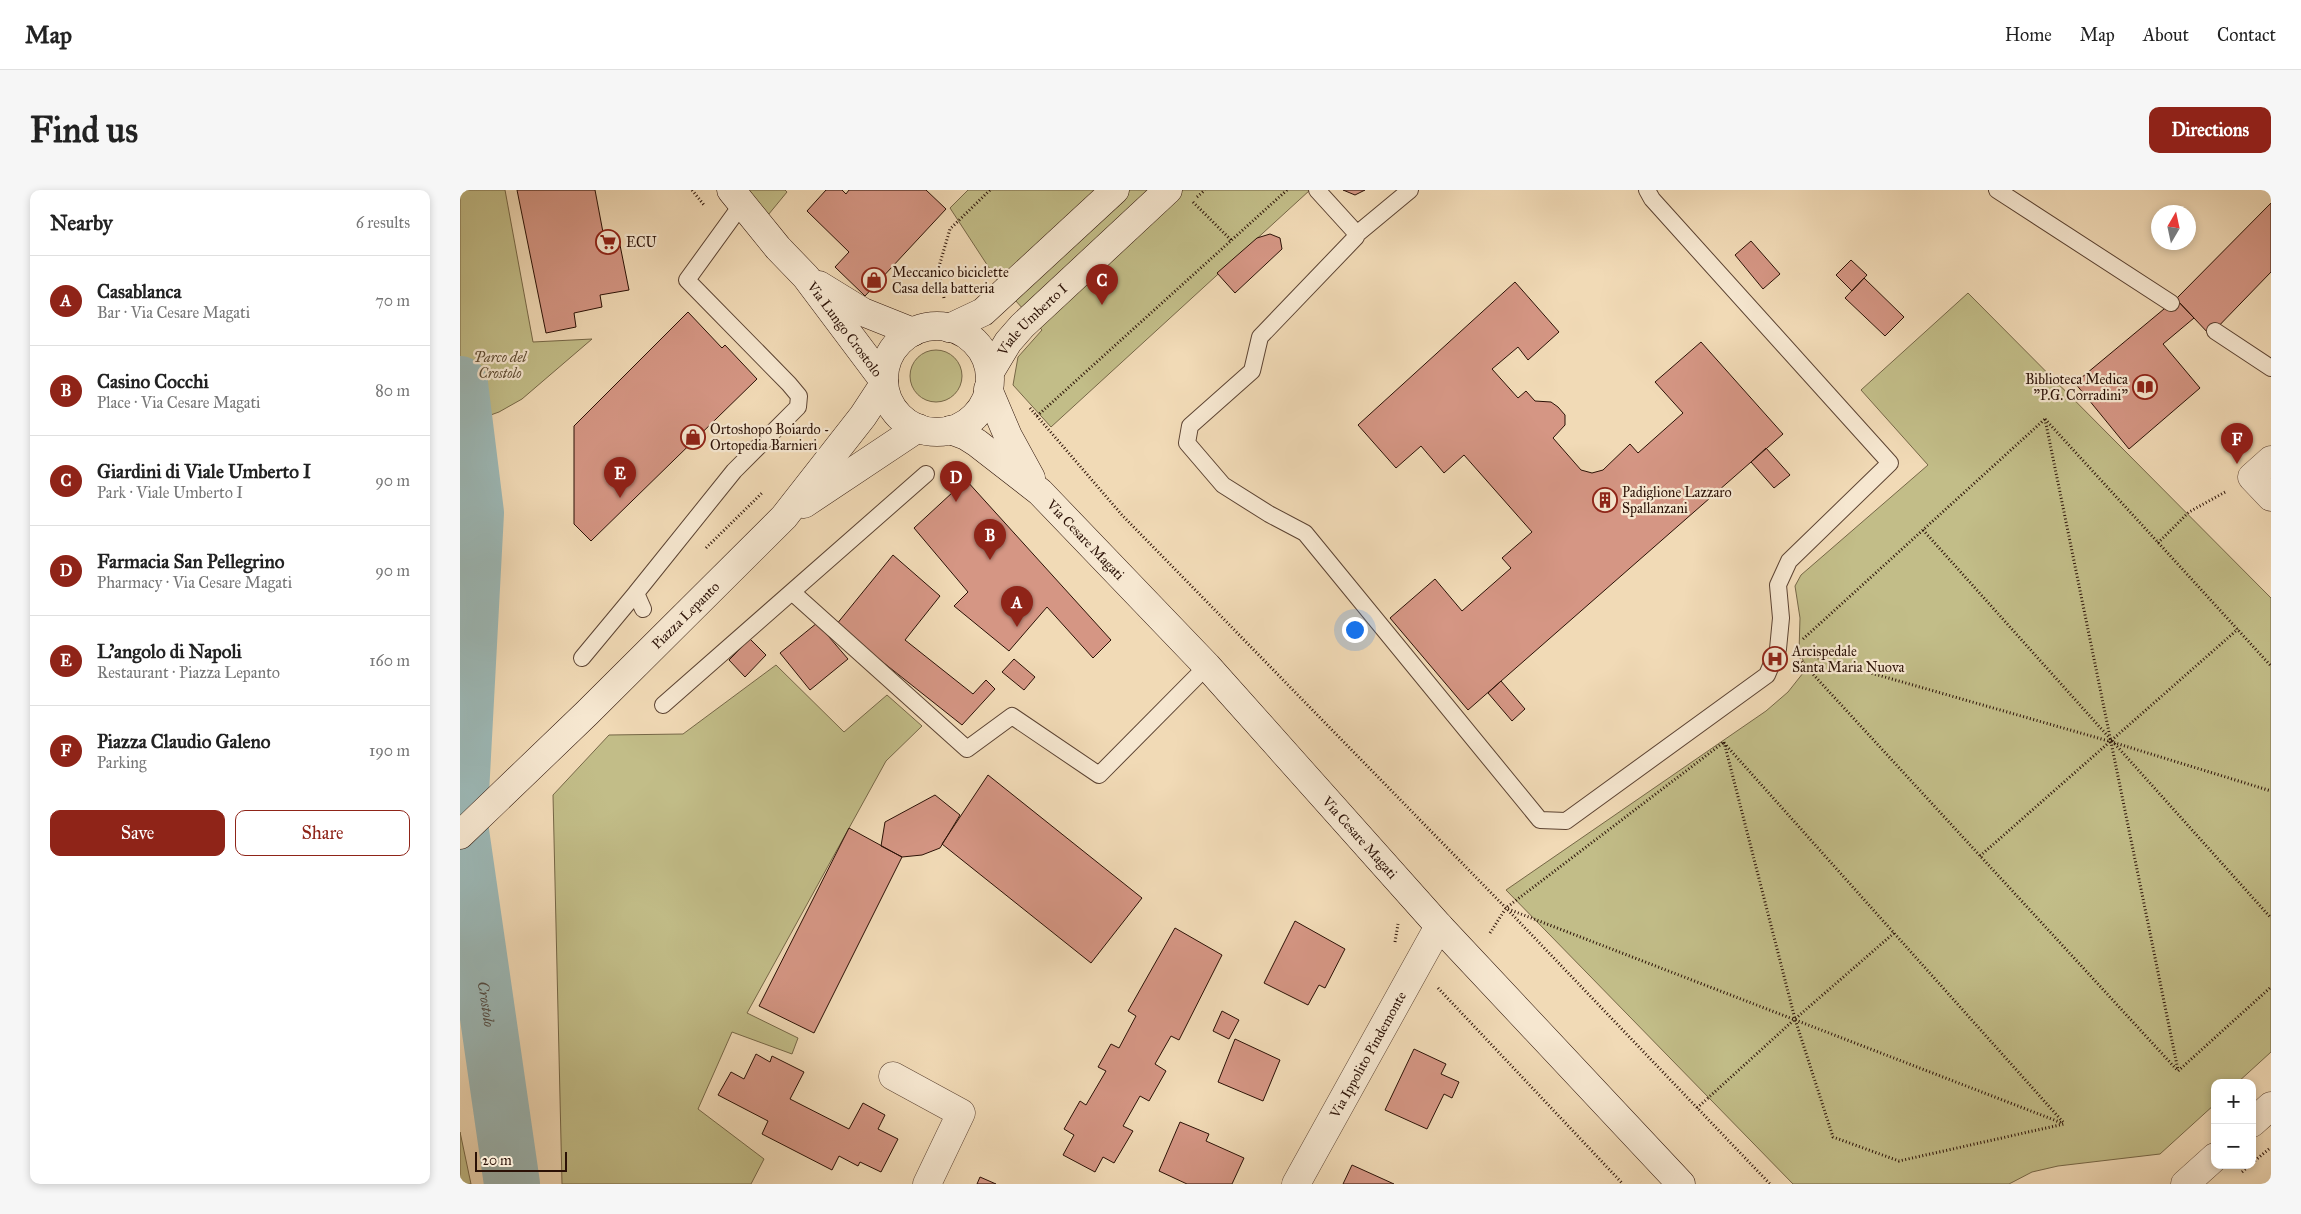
<!DOCTYPE html>
<meta charset="utf-8">
<style>
body{margin:0;font-family:"IM FELL Great Primer",serif;background:#f6f6f6;color:#222}
.controls{position:absolute;right:15px;bottom:15px;display:grid;overflow:hidden;border-radius:10px;box-shadow:0 2px 8px #0003}
.controls button{width:45px;height:45px;display:grid;place-items:center;padding:0;border:0;border-bottom:1px solid #e0e0e0;background:#fff;color:#222;font:25px sans-serif}
.compass{position:absolute;left:1691px;top:15px;width:45px;height:45px;border-radius:50%;background:#fff;box-shadow:0 2px 8px #0003;rotate:9deg}
.scale{position:absolute;left:15px;bottom:12px;width:92px;box-sizing:border-box;padding-left:5px;border:2px solid #2b1106;border-top:0;font-size:14px;line-height:18px;white-space:nowrap;color:#2b1106;-webkit-text-stroke:4px #f6e7d0;paint-order:stroke}
.you{position:absolute;left:894px;top:439px;width:18px;height:18px;margin:-12px;border:4px solid #fff;border-radius:50%;background:#1a73e8;box-shadow:0 0 0 8px #1a73e833}
.badge{display:grid;place-items:center;width:32px;height:32px;border-radius:50%;background:#8f2418;color:#fff;font-size:16px;font-weight:700}
.pin{position:absolute;translate:-50% -41px;filter:drop-shadow(0 1px 2px #0008)}
.pin::after{content:'';position:absolute;top:26px;width:18px;height:15px;background:inherit;clip-path:polygon(0 0,100% 0,50% 100%)}
.list{margin:0;padding:0;list-style:none}
h2{display:flex;justify-content:space-between;align-items:center;height:65px;margin:0;padding:0 20px;font-size:21px}
h2 small{font-size:16px;font-weight:400;color:#767676}
.list li{display:grid;grid-template-columns:32px 1fr auto;gap:15px;align-items:center;box-sizing:border-box;height:90px;padding:0 20px;border-top:1px solid #e0e0e0}
.list b{display:block;font-size:19px;white-space:nowrap}
.list p{margin:0;font-size:16px;white-space:nowrap;color:#767676}
.list em{font-size:16px;font-style:normal;color:#767676}
.actions{display:flex;gap:10px;padding:15px 20px}
.actions a{flex:1;padding:11px 0;border:1px solid #8f2418;border-radius:10px;text-align:center;font-size:18px;color:#8f2418}
.actions .main{background:#8f2418;color:#fff}
.map{position:relative;flex:none;width:1811px;height:994px;overflow:hidden;border-radius:10px}
header{display:flex;align-items:center;gap:30px;box-sizing:border-box;height:70px;padding:0 25px;background:#fff;border-bottom:1px solid #e0e0e0}
header strong{font-size:24px}
nav{display:flex;gap:28px;margin-inline-start:auto;font-size:18px}
.intro{display:flex;align-items:center;justify-content:space-between;box-sizing:border-box;height:120px;padding:0 30px}
h1{margin:0;font-size:35px}
.button{padding:12px 22px;border-radius:10px;background:#8f2418;color:#fff;font-size:18px;font-weight:700}
main{display:flex;gap:30px;padding:0 30px}
aside{flex:1;background:#fff;border-radius:10px;box-shadow:0 2px 8px #0003}
.map>svg:first-child{display:block}
</style>
<header>
<strong>Map</strong>
<nav><a>Home</a><a>Map</a><a>About</a><a>Contact</a></nav>
</header>
<div class="intro"><h1>Find us</h1><a class="button">Directions</a></div>
<main>
<aside>
<h2>Nearby<small>6 results</small></h2>
<ul class="list">
<li><span class="badge">A</span><div><b>Casablanca</b><p>Bar · Via Cesare Magati</p></div><em>70 m</em></li>
<li><span class="badge">B</span><div><b>Casino Cocchi</b><p>Place · Via Cesare Magati</p></div><em>80 m</em></li>
<li><span class="badge">C</span><div><b>Giardini di Viale Umberto I</b><p>Park · Viale Umberto I</p></div><em>90 m</em></li>
<li><span class="badge">D</span><div><b>Farmacia San Pellegrino</b><p>Pharmacy · Via Cesare Magati</p></div><em>90 m</em></li>
<li><span class="badge">E</span><div><b>L'angolo di Napoli</b><p>Restaurant · Piazza Lepanto</p></div><em>160 m</em></li>
<li><span class="badge">F</span><div><b>Piazza Claudio Galeno</b><p>Parking</p></div><em>190 m</em></li>
</ul>
<div class="actions"><a class="main">Save</a><a>Share</a></div>
</aside>
<div class="map">
<svg width="1811" height="994" viewBox="0 0 1811 994">
<rect width="100%" height="100%" fill="#f1dab6"/>
<filter id="stains"><feTurbulence type="fractalNoise" baseFrequency=".004" numOctaves="4"/><feColorMatrix values="0 0 0 0 .2 0 0 0 0 .09 0 0 0 0 .02 0 0 0 .5 -.17"/></filter>
<radialGradient id="worn" r=".72"><stop offset=".6" stop-color="#630" stop-opacity="0"/><stop offset="1" stop-color="#630" stop-opacity=".3"/></radialGradient>
<path fill="#c2bd88" stroke="#766747" d="M0,0h45l28,152 59,-3 -70,60 -23,13 -39,14z
M271,0h54l2,2 -28,34z
M508,0h342l-259,237 -38,-42 5,-28 24,-27 -45,-50 -47,-72z
M1508,103l303,305v454l-34,31h-22v21l-55,50 -102,12 -26,6 -23,12h-216l-287,-294 260,-179 22,-19 19,-24 -8,-16 1,-34 -5,-32 6,-11 127,-110 -67,-75z
M450 186a26 26 0 1 1 52 0a26 26 0 1 1-52 0Z
M316,475l68,67 43,-37 35,31 -36,35 -139,252 51,25 -6,16 -60,-22 -34,77 66,50 -13,25h-189l-9,-389 56,-60 74,-1z
M0,942l11,52h-11z"/>
<g fill="none" stroke-linecap="round" stroke-linejoin="round">
<g stroke="#9db9b7" stroke-width="56">
<path d="M0,194l16,129 -16,299"/>
<path id="s1" d="M0,634l52,360"/>
</g>
</g>
<path fill="#d59684" stroke="#2b1106" d="M57,0h78l10,53 14,-3 10,50 -29,5 2,12 -28,6 2,14 -30,6z
M366,0h16l4,4 3,-4h77l20,19 -81,87 -30,-29 14,-15 -42,-41z
M883,0h22l-10,5z
M1811,13v69l-61,63 -34,-36z
M810,44l10,4 2,11 -47,44 -18,-20 40,-35z
M1291,51l29,33 -17,15 -28,-34z
M1391,70l16,15 -15,16 -16,-16z
M1404,88l40,39 -19,19 -40,-38z
M1055,92l44,50 -31,28 -10,-13 -26,22 26,29 8,-7 9,10 16,1 7,5 7,8v10l-12,13 28,32 11,3 11,-3 27,-26 8,9 45,-40 -28,-31 46,-40 82,92 -315,276 -78,-92 45,-39 27,32 49,-43 -9,-10 30,-26 -68,-77 -20,18 -23,-27 -25,22 -38,-43z
M1716,109l18,19 -31,26 37,44 -71,61 -54,-66z
M228,122l34,36 3,-3 32,34 -166,162 -17,-17v-98z
M1306,258l24,27 -16,13 -23,-26z
M506,290l145,160 -18,18 -46,-51 -38,44 -55,-45 14,-14 -54,-64z
M433,365l47,41 -35,44 68,54 13,-14 9,9 -33,36 -126,-100z
M357,433l31,36 -38,31 -30,-37z
M290,449l16,16 -21,22 -16,-17z
M554,469l21,18 -11,13 -22,-18z
M1041,491l24,28 -13,12 -24,-28z
M528,585l154,123 -51,65 -149,-119z
M475,605l25,20 -20,33 -18,7 -20,2 -21,-11 4,-24z
M389,638l53,29 -88,176 -55,-27z
M835,731l50,28 -20,39 -6,-3 -11,20 -44,-22z
M715,738l47,27 -43,85 -8,-4 -16,28 11,7 -17,30 -9,-5 -17,30 10,5 -19,32 -11,-6 -8,15 -32,-17 11,-20 -10,-6 16,-28 6,4 20,-34 -8,-4 13,-23 8,4 17,-32 -8,-5z
M762,821l17,9 -10,19 -16,-8z
M775,849l45,21 -17,41 -45,-19z
M954,859l32,15 -5,10 18,8 -7,16 -8,-4 -17,35 -42,-19z
M296,864l14,8 2,-6 32,16 -14,27 59,30 14,-26 22,12 -7,14 20,10 -17,33 -21,-10 -2,4 -19,-10 -7,14 -70,-36 6,-13 -50,-26 13,-23 13,7z
M720,932l29,12 -3,7 38,17 -12,26h-45l-28,-13z
M892,975l42,19h-51z
M520,987l16,7h-19z"/>
<g fill="none" stroke-linecap="round" stroke-linejoin="round">
<defs>
<path id="lane" d="M857,0l40,44 -1,3 -96,100 -8,34 -62,55 -3,17 36,42 46,29 36,19 235,287 26,1 201,-146 11,-26 3,-31 -3,-33 11,-24 101,-98 -238,-264 -5,-9
M1537,0l174,113
M897,44l53,-44
M1755,141l56,37
M332,402l175,157 45,-33 87,59 108,-109
M183,419l-7,-16 98,-122 64,-64 1,-11 -10,-12 -102,-104 55,-76
M122,468l54,-65
M203,515l263,-231"/>
<g id="street">
<path d="M1811,270l-19,17 19,20"/>
<path d="M433,886l68,37 -34,71"/>
<path d="M1792,933l19,-17"/>
<path id="s2" d="M836,994l143,-258"/>
<path d="M1725,994l30,-27"/>
</g>
<g id="secondary">
<path id="s3" d="M271,0l47,58 28,29 78,104"/>
<path d="M359,95l44,27 50,20"/>
<circle cx="477" cy="189" r="53"/>
<path d="M489,138l34,-16 132,-122"/>
<path id="s4" d="M530,182l18,-30 14,-16 146,-136"/>
<path d="M528,199l20,47 23,42"/>
<path id="s5" d="M490,240l16,6 11,7 63,49 167,174 232,260 242,258"/>
<path d="M344,314l114,-76"/>
<path id="s6" d="M0,645l127,-122 197,-196 79,-101 21,-32"/>
</g>
</defs>
<use href="#lane" stroke="#5c4332" stroke-width="18"/>
<use href="#street" stroke="#5c4332" stroke-width="29"/>
<use href="#secondary" stroke="#2b1106" stroke-width="29"/>
<path stroke="#2b1106" stroke-width="3" stroke-dasharray="1 2.5" stroke-linecap="butt" d="M232,0l12,15
M737,7l8,-7
M733,12l38,38
M484,108l-6,-28 12,-41 40,-39
M570,218l92,107 384,393 264,276
M577,226l250,-226
M1585,229l133,651
M1585,229l226,247
M1463,340l348,388
M1698,353l31,-31 38,-21
M246,358l56,-55
M1343,449l242,-220
M1341,463l311,89 159,49
M1339,469l379,412 93,-84
M1264,552l71,277 38,118 66,24 165,-37
M1264,553l339,379
M1520,666l258,-227
M1048,719l554,214
M1030,743l16,-25 218,-166
M935,752l3,-18
M978,798l185,196
M1237,918l98,-89 99,-86
M1792,973l17,-14
M1782,982l8,-7"/>
<use href="#lane" stroke="#f6e7d0" stroke-width="16"/>
<use href="#street" stroke="#f6e7d0" stroke-width="28"/>
<use href="#secondary" stroke="#f6e7d0" stroke-width="28"/>
</g>
<defs>
<symbol id="supermarket-ring" viewBox="-11 -11 22 22"><circle r="9.5" fill="#f6e7d0" stroke="#8f2418" stroke-width="1.5"/><path d="M-6-5.5h2.5l.6 2H6L4.5 2H-2.5L-4.4-4H-6ZM-1.5 3.2a1.3 1.3 0 1 0 .1 0ZM3 3.2a1.3 1.3 0 1 0 .1 0Z" fill="#8f2418"/></symbol>
<symbol id="shop-ring" viewBox="-11 -11 22 22"><circle r="9.5" fill="#f6e7d0" stroke="#8f2418" stroke-width="1.5"/><path d="M-5-2.5h2.3a2.7 3.5 0 0 1 5.4 0H5L5.5 6h-11ZM-1.5-2.5h3a1.5 2.3 0 0 0-3 0Z" fill="#8f2418"/></symbol>
<symbol id="library-ring" viewBox="-11 -11 22 22"><circle r="9.5" fill="#f6e7d0" stroke="#8f2418" stroke-width="1.5"/><path d="M-6-4Q-3-5.5-.7-3.5V5Q-3 3-6 4ZM6-4Q3-5.5 .7-3.5V5Q3 3 6 4Z" fill="#8f2418"/></symbol>
<symbol id="building-ring" viewBox="-11 -11 22 22"><circle r="9.5" fill="#f6e7d0" stroke="#8f2418" stroke-width="1.5"/><path d="M-4-6H4V6H1V3H-1V6H-4ZM-2.5-4.3h1.7v1.8h-1.7ZM.8-4.3h1.7v1.8H.8ZM-2.5-1h1.7V.8h-1.7ZM.8-1h1.7V.8H.8Z" fill="#8f2418"/></symbol>
<symbol id="hospital-ring" viewBox="-11 -11 22 22"><circle r="9.5" fill="#f6e7d0" stroke="#8f2418" stroke-width="1.5"/><path d="M-5-5h3v3.5h4V-5h3V5h-3V1.5h-4V5h-3Z" fill="#8f2418"/></symbol>
</defs>
<g fill-rule="evenodd">
<use href="#supermarket-ring" x="134" y="38" width="28" height="28"/>
<use href="#shop-ring" x="400" y="76" width="28" height="28"/>
<use href="#library-ring" x="1671" y="183" width="28" height="28"/>
<use href="#shop-ring" x="219" y="233" width="28" height="28"/>
<use href="#building-ring" x="1131" y="296" width="28" height="28"/>
<use href="#hospital-ring" x="1301" y="455" width="28" height="28"/>
</g>
<g text-anchor="middle" dominant-baseline="central" stroke-width="4.5" stroke-linejoin="round" paint-order="stroke">
<g font-size="14" fill="#2b1106" stroke="#f6e7d0" text-anchor="start">
<text x="166" y="52">ECU</text>
<text x="432" y="82">Meccanico biciclette<tspan x="432" dy="16">Casa della batteria</tspan></text>
<text x="1668" y="189" text-anchor="end">Biblioteca Medica<tspan x="1668" dy="16">"P.G. Corradini"</tspan></text>
<text x="250" y="239">Ortoshopo Boiardo -<tspan x="250" dy="16">Ortopedia Barnieri</tspan></text>
<text x="1162" y="302">Padiglione Lazzaro<tspan x="1162" dy="16">Spallanzani</tspan></text>
<text x="1332" y="461">Arcispedale<tspan x="1332" dy="16">Santa Maria Nuova</tspan></text>
</g>
<g font-size="14" fill="#2b1106" stroke="#f6e7d0">
<text stroke="none"><textPath href="#s4" startOffset="68">Viale Umberto I</textPath></text>
<text stroke="none"><textPath href="#s3" startOffset="180">Via Lungo Crostolo</textPath></text>
<text stroke="none"><textPath href="#s5" startOffset="176">Via Cesare Magati</textPath></text>
<text stroke="none"><textPath href="#s6" startOffset="315">Piazza Lepanto</textPath></text>
<text stroke="none"><textPath href="#s5" startOffset="581">Via Cesare Magati</textPath></text>
<text stroke="none"><textPath href="#s2" startOffset="148">Via Ippolito Pindemonte</textPath></text>
</g>
<g font-size="14" font-style="italic" fill="#604d34" stroke="#f6e7d0">
<text x="40" y="167">Parco del<tspan x="40" dy="16">Crostolo</tspan></text>
</g>
<g font-size="15" font-style="italic" fill="#534c44" stroke="#f6e7d0">
<text stroke="none"><textPath href="#s1" startOffset="182">Crostolo</textPath></text>
</g>
</g>
<rect width="100%" height="100%" filter="url(#stains)"/>
<rect width="100%" height="100%" fill="url(#worn)"/>
</svg>
<div class="controls">
<button>+</button>
<button>−</button>
</div>
<svg class="compass" viewBox="-18 -18 36 36"><path d="M0-13l5 13h-10z" fill="#e53935"/><path d="M0 13l5-13h-10z" fill="#767676"/></svg>
<div class="scale">20 m</div>
<div class="you"></div>
<div class="pin badge" style="left:557px;top:437px">A</div>
<div class="pin badge" style="left:530px;top:370px">B</div>
<div class="pin badge" style="left:642px;top:115px">C</div>
<div class="pin badge" style="left:496px;top:312px">D</div>
<div class="pin badge" style="left:160px;top:308px">E</div>
<div class="pin badge" style="left:1777px;top:274px">F</div>
</div>
</main>
